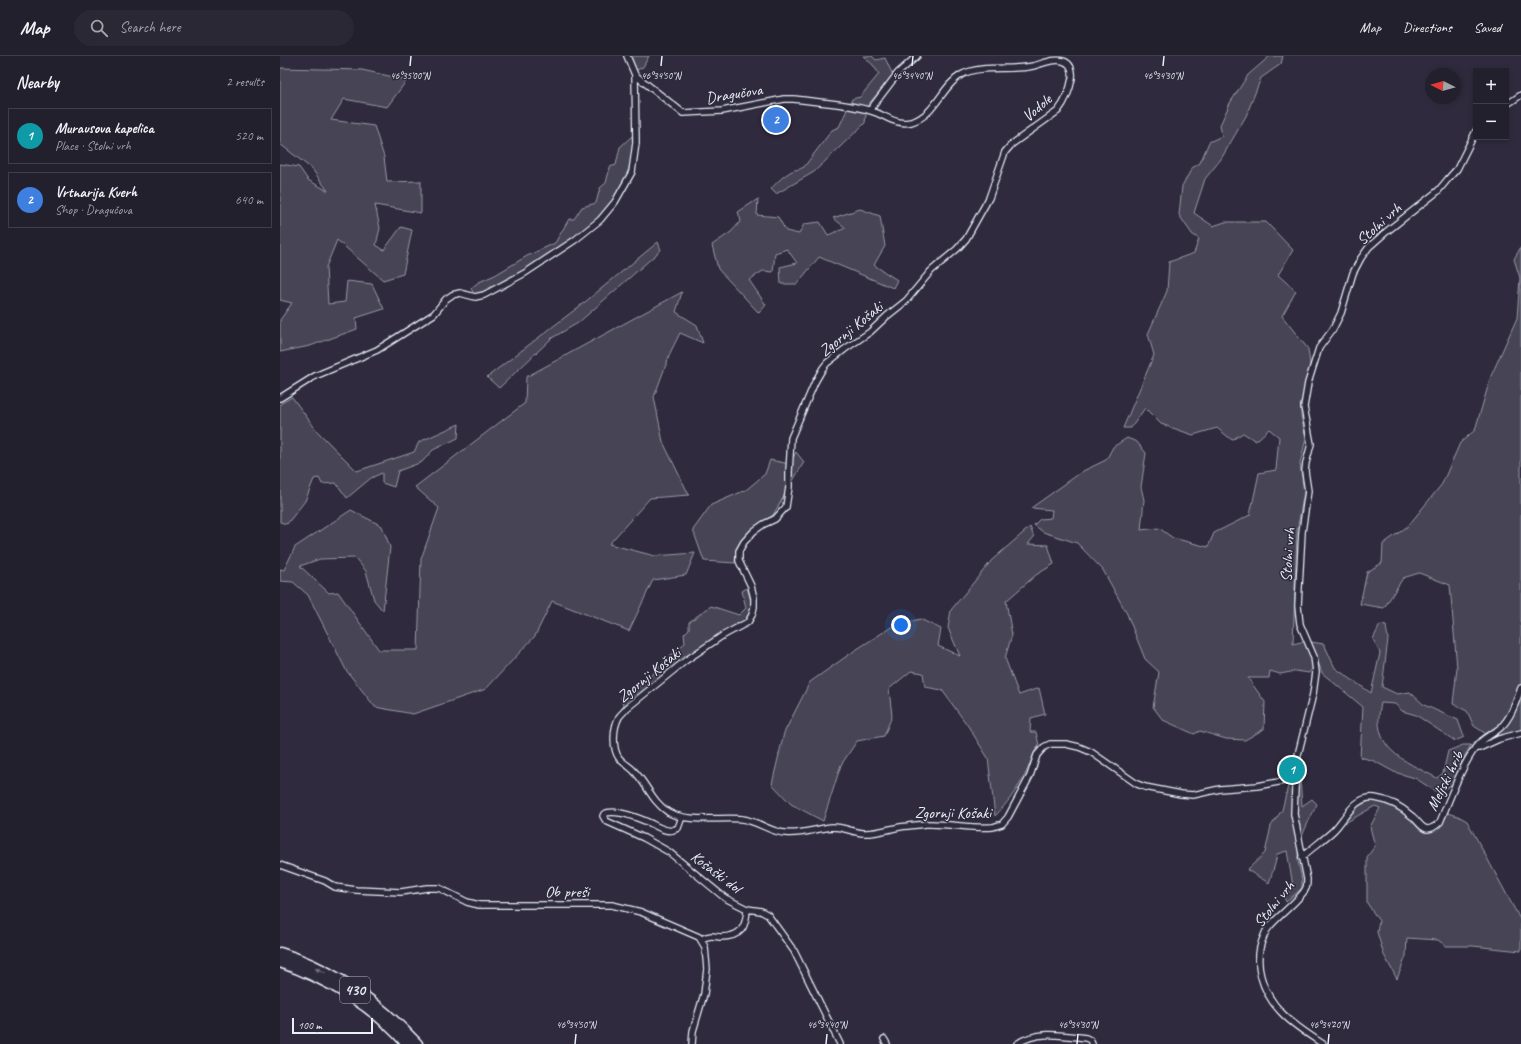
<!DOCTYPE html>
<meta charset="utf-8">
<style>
body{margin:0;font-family:Caveat,sans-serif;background:#2b2836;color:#f1f3f6}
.controls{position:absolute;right:12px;top:12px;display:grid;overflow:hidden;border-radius:0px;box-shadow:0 2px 6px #0003}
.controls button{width:36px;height:36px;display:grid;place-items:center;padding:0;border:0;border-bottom:1px solid #403e4a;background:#23202e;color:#f1f3f6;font:20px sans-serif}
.compass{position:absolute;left:1145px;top:12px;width:36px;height:36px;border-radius:50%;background:#23202e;box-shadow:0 2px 6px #0003;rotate:275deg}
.scale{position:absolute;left:12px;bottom:10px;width:81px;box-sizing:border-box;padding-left:4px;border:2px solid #e8f1f8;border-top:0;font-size:11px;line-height:14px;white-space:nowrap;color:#e8f1f8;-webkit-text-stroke:3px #2f2a3d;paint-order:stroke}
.you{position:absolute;left:621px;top:569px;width:14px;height:14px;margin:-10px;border:3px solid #fff;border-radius:50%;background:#1a73e8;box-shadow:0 0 0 6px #1a73e833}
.badge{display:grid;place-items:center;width:26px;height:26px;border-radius:50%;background:#ff9aa2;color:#fff;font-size:13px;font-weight:700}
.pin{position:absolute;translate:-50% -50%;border:2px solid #fff;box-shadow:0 1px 4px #0006}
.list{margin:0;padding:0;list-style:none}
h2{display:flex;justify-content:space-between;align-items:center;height:52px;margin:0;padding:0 16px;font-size:17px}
h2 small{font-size:13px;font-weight:400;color:#a3a3aa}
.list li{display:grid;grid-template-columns:26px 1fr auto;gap:12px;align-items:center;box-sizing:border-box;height:56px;margin:0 8px 8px;padding:0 8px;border:1px solid #403e4a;border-radius:0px}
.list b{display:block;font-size:15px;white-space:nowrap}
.list p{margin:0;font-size:13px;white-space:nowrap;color:#a3a3aa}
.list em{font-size:13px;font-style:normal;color:#a3a3aa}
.icon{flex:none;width:22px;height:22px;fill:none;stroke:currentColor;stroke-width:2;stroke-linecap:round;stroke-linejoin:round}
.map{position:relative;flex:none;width:1241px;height:988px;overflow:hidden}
header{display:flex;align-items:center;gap:24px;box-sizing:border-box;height:56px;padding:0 20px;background:#23202e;border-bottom:1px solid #403e4a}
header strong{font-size:19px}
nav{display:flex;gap:22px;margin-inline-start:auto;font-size:14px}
.search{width:280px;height:36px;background:#2b2836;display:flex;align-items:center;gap:10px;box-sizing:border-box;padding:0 14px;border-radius:22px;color:#a3a3aa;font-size:15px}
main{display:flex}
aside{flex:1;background:#23202e}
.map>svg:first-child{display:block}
</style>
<header>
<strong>Map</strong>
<div class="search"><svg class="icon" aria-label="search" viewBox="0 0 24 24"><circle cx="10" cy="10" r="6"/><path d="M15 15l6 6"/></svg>Search here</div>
<nav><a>Map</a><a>Directions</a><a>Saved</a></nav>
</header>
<main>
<aside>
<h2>Nearby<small>2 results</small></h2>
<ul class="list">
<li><span class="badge" style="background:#0f9aa8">1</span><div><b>Murausova kapelica</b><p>Place · Stolni vrh</p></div><em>520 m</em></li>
<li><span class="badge" style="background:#3f7fe0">2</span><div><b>Vrtnarija Kverh</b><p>Shop · Dragučova</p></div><em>640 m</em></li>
</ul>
</aside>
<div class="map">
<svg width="1241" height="988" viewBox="0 0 1241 988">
<rect width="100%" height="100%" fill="#2f2a3d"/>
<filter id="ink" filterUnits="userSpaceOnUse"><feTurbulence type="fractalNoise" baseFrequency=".025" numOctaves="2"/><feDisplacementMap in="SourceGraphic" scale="8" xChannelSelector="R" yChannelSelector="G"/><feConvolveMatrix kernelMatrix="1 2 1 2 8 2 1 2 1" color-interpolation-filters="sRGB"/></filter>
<g filter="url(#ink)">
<path fill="#464455" stroke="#979aa6" d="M351,0h18l-6,11 -6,3 -2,-1z
M583,0h9l4,4 9,-2 8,17 -26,31 -2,17 -51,49 -38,22 -5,-5c6,-7 12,-13 21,-18 4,-2 7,-1 12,-4l28,-37 7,-3 13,-28 8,-2 19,-23 -6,-9z
M990,0h13l-2,8 -20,14 -15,38 -25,43 -16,20 -11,34 19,13 12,-4h41l27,28 -15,25 18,16 -14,25 26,33 2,15 -9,41v11l5,22 -6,26 4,28 -7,39 -4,113 12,-3 7,16 1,11 -4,5 -13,-2 -16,3 -10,-3 -1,7h-21l17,24 -1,27 -19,11 -19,-1 -26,-8 -6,3 -31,-14 -10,-13 6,-35 -14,-13 -18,-45 -24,-44 -26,-27 -34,-11 -9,-7 6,-6 11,-1 1,-8 -21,-2 52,-37 23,-11 7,-13 14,-9 10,4 9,11 -5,34 3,13 -3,30 18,-2 14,10 35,9 6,-14 36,-18 9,-42 17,-3 3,-33 -10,-8 -13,12 -13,-8 -11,7 -15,-12 -24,7 -32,-11 -16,-16 -14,20h-8l31,-73 -6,-21 19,-43 2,-29 25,-9 5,-14 -7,-5 -13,-19 3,-29 10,-18 8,-5 9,-21 13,-6 -2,-11 10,-22 18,-28z
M0,12l82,2 45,10 -20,27 -43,-8 -13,21 43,6 10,31 3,25 34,-1v32l-46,-8 5,23 -4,17 8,5 17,-23 11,3 -9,44 -20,6 -46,-40 -11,27 2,37 17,-2 2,-21 25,3 12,25 -28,9 1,11 -47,17 -30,6v-32l12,-17 -12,-3v-136l19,3 9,13 20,11 -16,-22 -32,-25z
M352,80l2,16 -9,28 -13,21 -16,20 -56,40 -48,27 -18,7 -3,-7 8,-6 16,-7 32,-19 28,-13 14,-24h5l8,-12 14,-4 4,-15 6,-5 4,-16 6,-2 4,-18z
M478,143l-1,16 21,2 8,14 13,3 5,-10 16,-2 8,13 18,-7 -13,-10 27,-9 20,7 5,30 -11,19 23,15 -4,8 -74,-31 -22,27h-16l-1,-17 17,-4 -10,-14 -12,4 -2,19 -10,-1 -14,9 17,25 -7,8 -41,-44 -6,-24 19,-13 10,-11 -3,-9z
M378,186l3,8 -83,73 -26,15 -53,50 -12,-11 98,-75z
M1241,191v488l-24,6 -23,-15 -7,-15 -14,-7 4,-36 -7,-83 -31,-12 -16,5 -19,30 -24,-4 7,-32 15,-9 1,-19 25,-18 34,-42 18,-41 15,-13 16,-54 26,-58 3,-40 -6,-19z
M402,236l-6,20 21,13 6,18 -23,-10 -9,18 -17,46 9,45 26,53 -39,3 -41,46 46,12 40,-3 -9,22 -33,5 -24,51 -77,-30 -17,35 -49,53 -73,25 -38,-7 -29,-37 -38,-75 -15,-13 -13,-1v-12l4,1 11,-23 56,-37 31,16 8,21 -7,64 -9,-11 -8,-29 -11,-13 -35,1 -20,7 29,27 9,-1 41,58h39l3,-91 18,-51 -24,-21 110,-84 1,-26z
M12,341l25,34 40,40 57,-19 5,-10 40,-18 -1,14 -25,12 -11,12 -24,9 -4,16 -12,-4v-10l-11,5 -24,20 -11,-15 -14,1 -3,-6 -5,1 -9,22 -18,23 -7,-2v-118z
M516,396l8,10 -31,53 -21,15 -11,10 -5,9 -1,14 -31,-2 -11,-31 18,-25 35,-15 19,-16 5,-14 20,4z
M750,471l4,10 -6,7 20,1 6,19 -18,11 -30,26 6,34 -7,23 14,37 20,-7 6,26 -14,4 -1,14h6l3,13c-7,9 -8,18 -13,28 -8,15 -19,31 -31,43l-7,-58 -20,-32 -26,-36 -17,-3 -2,-14 -12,-2 -22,18 3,27 -8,20 -27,5 -16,24 -18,56 -32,-17 -19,-20 12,-51 26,-51 44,-31 39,-25 27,-7 21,10 -3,17 22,10 -12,-28 3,-18 41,-50z
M467,532c5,14 9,30 -9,36l-46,29 -69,53 -2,-9c26,-12 42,-37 64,-54l-1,-9 5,-5v-7l22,-16 28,9 7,-7 -4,-17z
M1100,569l6,1 2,13 -6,48 15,7 13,-2 14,13 34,15 6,17 -9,4 -39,-26 -14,-4 -7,-7 -14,-1c-11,46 22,57 56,75l6,-5 5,-22 15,-6h8l-9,16 -8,22 -16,10 -23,-15 -21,-6 -20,-11 -14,-4 3,-50 -41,-34 -11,-31 13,2 11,24 36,25 9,-40 -7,-14z
M1020,722l2,28 10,-7 5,5c-6,13 -19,36 -19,50 -1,11 5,21 4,34l-16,14 -2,-5 9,-11 -6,-35 -10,3 -2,10 -6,19 -22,-13 18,-17 6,-27 11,-16 6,-24z
M1092,744c24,5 38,17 57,31 10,-3 14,-9 19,-18l10,3 9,5 54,100v30l-48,-5h-27l-8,-6 -31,-2 -1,18 -9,23 -13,-24 -7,-23 2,-11 -12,-18v-46l8,-11 -5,-19 10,-19 -5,-2 -30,17 -1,-3 8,-11z"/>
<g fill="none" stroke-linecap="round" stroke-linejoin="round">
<defs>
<path id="street" d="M347,0l8,19 48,38 39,-2 62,-12h9c24,3 62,5 84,14 12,5 21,12 34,9 24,-6 30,-35 50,-47 19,-11 51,-4 72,-9 9,-2 21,-8 30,-5 8,2 10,10 9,17 -2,12 -7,24 -14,33l-46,33 -7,8 -16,46 -23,41 -9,10 -26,22 -25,30 -19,15 -17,16 -25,17 -18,14 -4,5 -8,14 -24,56 -2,34v15l-3,20 -11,12 -11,5 -10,7 -10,11 -5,9v10l12,25 3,12v9l-2,8 -4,7 -26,14 -37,25 -58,47c-2,3 -6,6 -8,9 -6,11 -7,31 0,41 4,5 10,8 14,12 13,12 19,32 35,42 19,11 53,5 74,7 16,2 28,13 43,14 17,2 32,-5 48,-6 10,0 20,5 30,6 15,1 30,-6 45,-7 6,-1 12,-1 18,-2 23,-1 45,5 67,3l9,-3 6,-7 22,-41 7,-21 7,-8 6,-3h16l13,3 12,5 46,32 8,3 36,7 12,1 27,-6 37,-3 38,-7
M1226,49l15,-10
M590,54l28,-37 19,-17
M0,342l35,-22 62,-26 57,-36 12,-15 6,-4 8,-2 15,4 9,-2 41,-22 50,-33 25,-20 15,-18 17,-30 4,-29 -1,-68
M1195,692h4l20,-9 22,-6
M402,761l-4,11c0,0 -5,2 -5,2 -7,2 -15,-3 -21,-6 -11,-5 -36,-16 -48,-10l-1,2 3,5 38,17 25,14 56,46 22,11 14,2 7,4 26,36 46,93
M1022,801c10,-9 21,-17 31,-26 12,-11 21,-36 42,-33 14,2 28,10 38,19 5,4 8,11 14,12 6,0 10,-4 13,-7 10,-24 21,-55 36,-75 6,-9 16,-12 24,-19 11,-10 16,-26 21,-40
M0,809l45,16 10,6 21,3 45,2 26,-4h12l28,14 12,3h133l29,7 58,25 6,10 2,22 -3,25 -11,37 -1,13
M422,883c6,-4 11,-3 18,-2 21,0 26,-9 27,-28
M604,983l3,5
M737,988c19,-14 46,-9 69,-6l4,2 2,4
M1043,988c-15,-10 -30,-19 -42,-32 -19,-20 -29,-50 -17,-76 1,-4 3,-7 6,-10 8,-10 32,-28 36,-38 1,-2 1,-6 1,-9l-13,-65 2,-51 17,-69 3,-22 -2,-15 -14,-33 -2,-18 4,-74 6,-41 -3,-20 1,-8 5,-19 -7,-37 4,-24 11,-35 14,-19 8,-16 12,-40 8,-15 8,-11 17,-15 52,-41 10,-12 9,-10 19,-38"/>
<path id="highway" d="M0,897c53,16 100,51 137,91
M0,906c47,16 94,44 127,82"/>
</defs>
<use href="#street" stroke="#e8f1f8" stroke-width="8"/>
<use href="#highway" stroke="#e8f1f8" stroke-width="13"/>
<use href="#street" stroke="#2f2a3d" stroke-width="5.5"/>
<use href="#highway" stroke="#2f2a3d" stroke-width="10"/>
</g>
<defs><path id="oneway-solid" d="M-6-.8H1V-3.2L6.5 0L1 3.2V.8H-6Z"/></defs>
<use fill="#70707e" href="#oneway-solid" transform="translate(40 914) rotate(-154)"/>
</g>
<path fill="none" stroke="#e8f1f8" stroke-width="1.5" d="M130,10l1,-10M381,10l1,-10M632,10l1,-10M883,10l1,-10M295,988l1,-10M546,988l1,-10M797,988l1,-10M1048,988l1,-10"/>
<g text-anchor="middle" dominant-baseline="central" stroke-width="3" stroke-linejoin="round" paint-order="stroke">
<rect fill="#2f2a3d" stroke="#b0b5c0" stroke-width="1" x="60" y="921" width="30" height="26" rx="3"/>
<g font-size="15" font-weight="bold" fill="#e8f1f8">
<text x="75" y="934">430</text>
</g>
<g font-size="16" fill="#e8f1f8" stroke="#2f2a3d">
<text transform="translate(454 38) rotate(-9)">Dragučova</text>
<text transform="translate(757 52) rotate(-41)">Vodole</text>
<text transform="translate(1099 168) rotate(-42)">Stolni vrh</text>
<text transform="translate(571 273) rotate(-39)">Zgornji Košaki</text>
<text transform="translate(1008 499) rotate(-86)">Stolni vrh</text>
<text transform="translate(369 619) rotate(-39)">Zgornji Košaki</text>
<text transform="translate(1165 725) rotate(-64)">Meljski hrib</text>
<text x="673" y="757">Zgornji Košaki</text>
<text transform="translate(436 816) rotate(37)">Košaški dol</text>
<text x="287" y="836">Ob preši</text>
<text transform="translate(994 848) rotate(-51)">Stolni vrh</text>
</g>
</g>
<g font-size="10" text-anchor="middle" fill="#e8f1f8" stroke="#2f2a3d" stroke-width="3" stroke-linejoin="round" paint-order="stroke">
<text x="130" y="23">46°35'00"N</text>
<text x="381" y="23">46°34'50"N</text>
<text x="632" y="23">46°34'40"N</text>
<text x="883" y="23">46°34'30"N</text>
<text x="296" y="972">46°34'50"N</text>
<text x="547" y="972">46°34'40"N</text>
<text x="798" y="972">46°34'30"N</text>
<text x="1049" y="972">46°34'20"N</text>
</g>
</svg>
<div class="controls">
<button>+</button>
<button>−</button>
</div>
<svg class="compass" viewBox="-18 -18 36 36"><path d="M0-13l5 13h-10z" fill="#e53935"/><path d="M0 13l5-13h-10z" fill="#a3a3aa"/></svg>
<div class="scale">100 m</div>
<div class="you"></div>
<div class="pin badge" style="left:1012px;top:714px;background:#0f9aa8">1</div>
<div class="pin badge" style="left:496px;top:64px;background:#3f7fe0">2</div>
</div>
</main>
